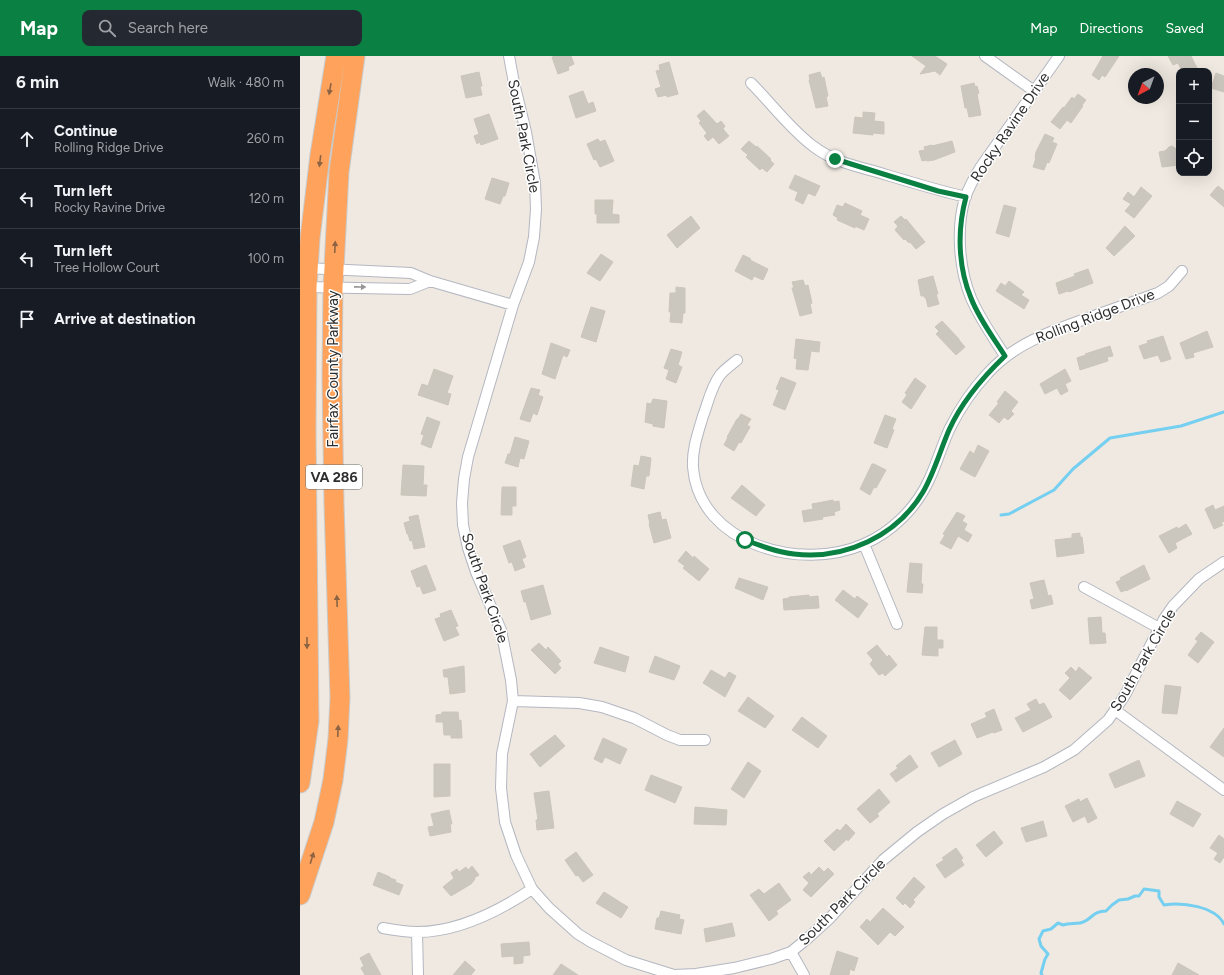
<!DOCTYPE html>
<meta charset="utf-8">
<style>
body{margin:0;font-family:Figtree,sans-serif;background:#242831;color:#f1f3f6}
.controls{position:absolute;right:12px;top:12px;display:grid;overflow:hidden;border-radius:8px;box-shadow:0 4px 16px #0002}
.controls button{width:36px;height:36px;display:grid;place-items:center;padding:0;border:0;border-bottom:1px solid #363941;background:#171b24;color:#f1f3f6;font:20px sans-serif}
.compass{position:absolute;left:828px;top:12px;width:36px;height:36px;border-radius:50%;background:#171b24;box-shadow:0 4px 16px #0002;rotate:221deg}
.stop{position:absolute;width:12px;height:12px;margin:-9px;border:3px solid #0b8043;border-radius:50%;background:#fff}
.stop.end{background:#0b8043;border-color:#fff;box-shadow:0 1px 4px #0008}
.list{margin:0;padding:0;list-style:none}
h2{display:flex;justify-content:space-between;align-items:center;height:52px;margin:0;padding:0 16px;font-size:17px}
h2 small{font-size:13px;font-weight:400;color:#9ea1a6}
.list li{display:grid;grid-template-columns:26px 1fr auto;gap:12px;align-items:center;box-sizing:border-box;height:60px;padding:0 16px;border-top:1px solid #363941}
.list b{display:block;font-size:15px;white-space:nowrap}
.list p{margin:0;font-size:13px;white-space:nowrap;color:#9ea1a6}
.list em{font-size:13px;font-style:normal;color:#9ea1a6}
.icon{flex:none;width:22px;height:22px;fill:none;stroke:currentColor;stroke-width:2;stroke-linecap:round;stroke-linejoin:round}
.map{position:relative;flex:none;width:924px;height:919px;overflow:hidden}
header{display:flex;align-items:center;gap:24px;box-sizing:border-box;height:56px;padding:0 20px;background:#0b8043;color:#fff}
header strong{font-size:19px}
nav{display:flex;gap:22px;margin-inline-start:auto;font-size:14px}
.search{width:280px;height:36px;background:#242831;display:flex;align-items:center;gap:10px;box-sizing:border-box;padding:0 14px;border-radius:8px;color:#9ea1a6;font-size:15px}
main{display:flex}
aside{flex:1;background:#171b24}
.map>svg:first-child{display:block}
</style>
<header>
<strong>Map</strong>
<div class="search"><svg class="icon" aria-label="search" viewBox="0 0 24 24"><circle cx="10" cy="10" r="6"/><path d="M15 15l6 6"/></svg>Search here</div>
<nav><a>Map</a><a>Directions</a><a>Saved</a></nav>
</header>
<main>
<aside>
<h2>6 min<small>Walk · 480 m</small></h2>
<ul class="list">
<li><svg class="icon" aria-label="ahead" viewBox="0 0 24 24"><path d="M12 20V5M6 11l6-6 6 6"/></svg><div><b>Continue</b><p>Rolling Ridge Drive</p></div><em>260 m</em></li>
<li><svg class="icon" aria-label="left" viewBox="0 0 24 24"><path d="M17 20v-9H6M10 6l-5 5 5 5"/></svg><div><b>Turn left</b><p>Rocky Ravine Drive</p></div><em>120 m</em></li>
<li><svg class="icon" aria-label="left" viewBox="0 0 24 24"><path d="M17 20v-9H6M10 6l-5 5 5 5"/></svg><div><b>Turn left</b><p>Tree Hollow Court</p></div><em>100 m</em></li>
<li><svg class="icon" aria-label="arrive" viewBox="0 0 24 24"><path d="M6 21V4h12l-3 4 3 4H6"/></svg><div><b>Arrive at destination</b></div></li>
</ul>
</aside>
<div class="map">
<svg width="924" height="919" viewBox="0 0 924 919">
<rect width="100%" height="100%" fill="#efe9e1"/>
<g fill="none" stroke-linecap="round" stroke-linejoin="round">
<path stroke="#75cff0" stroke-width="3" d="M701,459l8,-1 45,-24 19,-21 37,-31 71,-12 43,-14
M742,919l-1,-2 4,-14 3,-5 -7,-8 -2,-7 4,-8 8,-2 7,-6 5,2c6,-2 11,-1 17,-2 11,-2 12,-12 26,-12l6,-6 7,-5 9,-1 7,-3h4l5,-7 15,2v6l5,8c18,-3 51,1 60,19"/>
</g>
<path fill="#cbc7bf" stroke="#cbc5ba" d="M256,0h15l3,8 -6,3 1,3 -11,4 -6,-17z
M612,0h23l12,8 -7,11 -5,-4 -15,3 6,-8z
M803,0h16l-14,21 -3,-2 -3,5 -7,-5z
M868,0h23l6,12 -6,3h-9l-4,-8 -5,2z
M369,6l9,32 -11,3v-2l-9,2 -3,-8 6,-2 -5,-16 4,-1 -1,-5z
M179,16l3,14h-2l2,9 -16,3 -5,-22z
M520,16l2,6 2,-1 4,19 -2,1 2,9 -12,2 -7,-28h1l-1,-5z
M916,17l8,3v16l-13,-4z
M674,27l1,4 2,-1 2,7 -2,1 4,21 -12,2 -2,-9h-2l-4,-22z
M283,35l5,13 5,-2 3,9 -20,7 -7,-22z
M778,38l8,6 -4,5 1,1 -12,17 -4,-3 -7,9 -9,-7 12,-15 1,1 8,-11 2,2z
M404,54l13,14 4,-3 4,5 -2,3 6,7 -10,8 -6,-7 -5,4 -4,-5 3,-3 -8,-10 2,-2 -4,-5z
M563,56l12,1 -1,8 10,1v12l-11,-1v2l-20,-2 2,-16 8,1z
M189,58l9,25 -17,6 -1,-3 -3,2 -3,-8 5,-2 -5,-15z
M745,78l9,4 -2,4 5,2 -8,19 -2,-1 -3,8 -11,-3 3,-9h-1l1,-6z
M298,83l2,3 5,-2 9,21 -14,6 -4,-8 -2,1 -7,-16z
M449,85l7,6 1,-1 14,13 -1,1 4,4 -7,8 -5,-4 -2,2 -14,-13 2,-2 -7,-6z
M652,85l3,11 -21,8 -7,1v-1l-5,1 -3,-10 6,-1 -1,-3 8,-2v1z
M872,90l7,5v14l-17,2 -3,-15 6,-1 4,-4z
M495,119l25,11 -5,10 -7,-3 -5,11 -8,-4 3,-8 -9,-4z
M192,122l17,5 -4,13h-2l-3,8 -15,-5z
M918,130l6,5v16l-14,-12z
M841,131l11,9 -18,22 -9,-7 6,-7 -8,-5 5,-7 6,5z
M295,144h18l-1,14 7,1v8h-22v-9h-2z
M545,147l17,8 -2,4 9,4 -5,11 -9,-4v2l-18,-8 1,-2 -5,-3 4,-10 6,2z
M704,149l12,3 -7,29 -13,-4z
M391,160l9,12 -23,20 -10,-13z
M601,160l4,4 1,-1 19,23 -9,7 -6,-7 -1,1 -4,-4 -1,1 -9,-10 3,-4 -4,-4z
M825,170l10,10 -21,20 -8,-8z
M301,198l12,8 -13,19 -13,-8z
M443,199l8,4 -1,1 18,9 -5,11 -9,-4 -2,4 -17,-9z
M788,213l5,14 -24,9 -1,-1 -9,3 -3,-11 19,-7 -1,-2z
M633,220l5,18h-2l3,10 -11,3 -2,-9h-1l-1,-2h-3l-3,-16z
M503,224l2,6 3,-1 4,18 -2,1 2,9 -12,3 -8,-28h2l-2,-6z
M709,225l15,11 -3,3 8,5 -5,9 -28,-18 5,-8 4,3z
M376,231l9,1v25h-2l-1,10 -12,-1 1,-10h-2l1,-19h6z
M291,251l14,4 -9,31 -15,-5z
M642,265l17,18v1l6,7 -9,8 -20,-21 3,-3 -4,-4z
M907,275l6,16 -20,6 1,4 -8,2 -6,-16z
M863,280l8,23 -10,3 -3,-7 -14,4 -5,-13 9,-3 -1,-2z
M496,283l24,3 -1,10 -8,-1 -3,19 -12,-1 1,-10 -3,-1z
M251,287l19,7 -3,7 -4,-2 -8,24 -13,-5z
M810,290l3,10 -6,1 1,4 -28,9 -3,-12 9,-3 -1,-1z
M371,293l11,3 -4,13 4,2 -6,16 -10,-4 3,-9 -5,-2z
M134,313l19,7 -6,17 4,1 -3,11 -30,-10 4,-11 6,2z
M765,313l6,12 -6,3 3,7 -7,4 -4,-7 -12,6 -5,-10z
M481,321l15,6 -11,27 -12,-5 6,-15 -3,-1z
M615,322l11,8 -15,23 -9,-7 5,-7 -2,-2z
M231,332l9,2 -2,5 5,2 -6,18 -4,-2 -3,9 -10,-3z
M705,335l13,11 -7,9 3,3 -6,6 -4,-3 -5,6 -10,-8 10,-12 -2,-1z
M353,343l14,2 -3,27 -11,-2v-2l-8,-2 2,-19 4,1z
M441,358l10,5 -4,6 3,2 -9,16 -2,-1 -5,9 -10,-6 4,-8h-1l10,-18h1z
M585,359l11,4 -4,10 2,1 -7,18 -13,-5z
M127,361l13,5 -9,26 -10,-4 3,-9 -3,-1z
M215,381l14,4 -5,18 -4,-1 -2,9 -13,-4 3,-9h2z
M678,389l11,6 -14,26 -15,-8 10,-18 4,3z
M341,400l10,2 -2,18h-3l-2,13 -13,-3 3,-21 5,1z
M572,408h2l12,6 -10,18 -2,-1 -4,8 -10,-6z
M103,409l21,1 -1,19h4l-1,11 -25,-1z
M442,429l23,20 -9,11 -25,-18z
M202,431h14v19h-4v9h-11z
M533,444l1,2 5,-1 1,9 -6,2 1,3 -13,2 1,2 -19,3 -2,-11 11,-2 -1,-5z
M913,449l2,5 9,-4v15l-3,2 2,2 -9,4 -9,-20z
M360,456l2,8 4,-1 5,19 -17,5 -5,-19h1l-2,-9z
M657,456l8,4 -3,5 5,3 -3,6 8,5 -4,7 -10,-6 -7,13 -11,-6 5,-8 -2,-1z
M118,459l7,32 -11,2 -2,-9 -2,1 -2,-7h-1l-3,-11 6,-2 -1,-4z
M886,468l6,10 -17,9 2,5 -8,5 -10,-17 18,-9 1,2z
M780,477v4h2l2,16 -27,4 -2,-17 17,-2v-4z
M220,484l6,17 -4,2 3,8 -10,4 -3,-9 -3,1 -6,-17z
M386,495l7,7 1,-2 15,13 -10,12 -16,-13 2,-2 -7,-5z
M610,507l12,1 -1,20h2l-1,9 -15,-1z
M126,509l10,25 -13,4 -3,-8 -3,1 -6,-16z
M844,509l6,14 -24,12v-1l-5,2 -5,-10 5,-2 -1,-2z
M439,522l29,9 -5,13 -28,-12z
M744,524l4,16 3,-1 2,9 -21,5 -2,-9 4,-1 -4,-16z
M243,529l8,29 -20,6 -5,-18h-2l-3,-11z
M543,534l12,9 2,-3 11,8 -10,14 -23,-18z
M509,539v2l9,-1 1,12 -35,2 -1,-11 6,-1v-1z
M151,554l7,16 -3,1 4,8 -15,6 -9,-22 6,-2 -1,-3z
M801,561l1,16h3l1,10 -16,1 -2,-26z
M625,571h12v13h6v8h-5v8l-16,-1z
M901,576l13,10 -16,21 -10,-8 10,-14 -3,-2z
M239,587l7,7 2,-3 13,14 -3,3 3,4 -6,6 -24,-24z
M577,589l10,12 2,-2 8,10 -12,11 -2,-3 -4,2 -9,-11 3,-4 -6,-7z
M300,591l29,10 -4,15 -31,-9z
M355,600l25,10 -6,14 -25,-8z
M164,610l1,26 -15,2 -2,-17h-4l-1,-7z
M771,611l5,5 3,-5 13,11 -22,22 -11,-10 11,-12 -5,-5z
M411,614l14,8 4,-6 7,4 -11,21 -22,-14z
M865,629l16,2 -4,27 -15,-1z
M448,641l26,19 -9,12 -27,-17z
M736,643l3,6 5,-2 8,14 -29,15 -8,-14 16,-8 -4,-6z
M694,653l8,21 -8,3 -1,-1 -16,6 -6,-14 16,-7 -2,-4z
M142,656h16l1,9 2,-1 1,18h-11v-3h-7l-1,-13h-7v-7l6,-1z
M502,661l25,19 -9,12 -26,-18z
M924,672v29l-14,-10z
M255,679l10,11 -25,21 -10,-13z
M303,682l24,11 -7,15 -15,-7 -3,6 -8,-4z
M655,684l7,14 -23,13 -8,-14z
M610,699l8,12 -22,15 -6,-8 8,-6 -2,-2z
M839,704l6,16 -30,12 -6,-14z
M448,706l13,9 -17,27 -13,-9z
M134,708h16v32l-16,1z
M351,719l31,12 -7,16 -30,-13z
M579,733l11,13 -13,12 2,2 -9,7 -13,-14z
M249,735l5,37 -17,2 -1,-10h2l-4,-27z
M787,742l10,20 -9,5 -3,-7 -12,6 -8,-16 14,-7 1,3z
M877,745l24,13 -8,13 -23,-13z
M395,751l32,3 -1,15 -32,-1z
M149,754l3,14h-2l1,8 -21,4 -2,-9 6,-1 -3,-12z
M743,765l4,15 -21,6 -5,-14z
M546,768l9,9 -7,8 -1,-2 -13,12 -10,-10 13,-12 3,2z
M694,775l9,12 -17,14 -10,-12z
M919,779l5,4v18l-4,6 -6,-4 4,-6 -8,-5z
M656,792l7,10 -2,2 3,5 -19,13 -9,-13 8,-5 -2,-2z
M276,796l17,23 -10,7 -5,-7 -2,1 -11,-16z
M172,810l7,9 -5,3 1,1 -4,5 -20,12 -8,-9 11,-9 -3,-5 6,-4 2,3 7,-5 2,3z
M519,811l5,5 4,-4 6,6 -23,23 -8,-7 6,-7 -6,-6 6,-5 2,3z
M78,816l12,5v1l6,2 -1,2 8,3 -4,10 -26,-10z
M614,821l11,10 -12,13 2,2 -5,6 -5,-5 -2,2 -7,-7z
M479,827l12,17 -15,11 2,3 -9,7 -19,-26 9,-6 5,5z
M304,836l24,15 -7,11 -25,-15z
M583,852l21,19 -9,9 -5,-4 -12,13 -18,-18 7,-8 3,3z
M361,855l19,4 -1,4 5,1 -3,14 -26,-5 2,-11h2z
M432,867l3,13 -29,6 -2,-13z
M229,886l1,13 -7,1v7l-9,1v-8l-12,1 -1,-13z
M537,895l21,7 -4,13 -4,-2 -1,6h-19z
M69,897l12,22h-16l-4,-7 3,-2 -4,-8z
M165,905l10,9 -4,5h-18z
M878,907l21,12h-27z
M261,908l17,11h-25z"/>
<g fill="none" stroke-linecap="round" stroke-linejoin="round">
<defs>
<path id="street" d="M209,0l5,27 12,49 9,51 1,26 -2,28 -5,25 -16,43 -45,152 -4,22 -2,24 1,22 5,23 8,24 25,58 10,50 2,21 -11,53 -1,34 4,34 11,33 16,34 17,19 29,26 13,8 35,18 48,15 22,-1 38,-6 37,-9 20,-7 17,-14 22,-20 53,-58 34,-28 26,-18 30,-17 71,-30 30,-17 34,-30 7,-10 10,-15 39,-76 9,-13 26,-27 25,-17
M685,0l49,35
M451,27c20,20 40,47 62,63 19,15 42,20 64,26 30,9 59,18 89,25
M5,212l106,5 19,8 83,24
M4,231l106,2 20,-8
M705,300c-12,-19 -25,-37 -34,-58 -12,-29 -15,-70 -6,-100 4,-11 9,-20 15,-30l79,-112
M437,304c-6,5 -12,9 -17,15 -9,12 -12,28 -17,41 -5,17 -11,33 -10,51 6,78 109,105 171,77 28,-12 52,-36 65,-64 8,-17 13,-35 21,-52 10,-20 22,-38 38,-55 27,-30 66,-43 103,-56 22,-8 45,-16 67,-24l11,-7 13,-15
M564,488l33,80
M784,531l75,41
M213,645l66,2 23,4 32,11 33,17 13,5h25
M815,654l109,80
M83,872c11,2 22,4 34,4 40,0 82,-21 115,-43
M117,876l1,43
M491,896l13,23"/>
<path id="highway" d="M0,727l9,-62 -3,-291 1,-143 3,-49 10,-83 16,-99
M0,839l24,-73 9,-42 5,-41 2,-41 -6,-194 -2,-126 1,-91 6,-115 16,-116"/>
</defs>
<use href="#street" stroke="#b4b7c1" stroke-width="12"/>
<use href="#highway" stroke="#c9c9c9" stroke-width="21"/>
<use href="#street" stroke="#fff" stroke-width="10"/>
<use href="#highway" stroke="#ffa35c" stroke-width="19"/>
</g>
<defs><path id="oneway-solid" d="M-6-.8H1V-3.2L6.5 0L1 3.2V.8H-6Z"/></defs>
<g fill="#8c6343">
<use href="#oneway-solid" transform="translate(30 33) rotate(100)"/>
<use href="#oneway-solid" transform="translate(20 105) rotate(97)"/>
<use href="#oneway-solid" transform="translate(35 191) rotate(-87)"/>
<use href="#oneway-solid" transform="translate(37 545) rotate(-92)"/>
<use href="#oneway-solid" transform="translate(7 587) rotate(90)"/>
<use href="#oneway-solid" transform="translate(38 675) rotate(-87)"/>
<use href="#oneway-solid" transform="translate(12 802) rotate(-73)"/>
</g>
<use fill="#969696" href="#oneway-solid" transform="translate(60 231) rotate(1)"/>
<g fill="none" stroke-linecap="round" stroke-linejoin="round">
<path stroke="#0b8043" stroke-width="5" d="M445,484c16,6 32,12 49,14 51,6 103,-18 129,-62 11,-19 17,-41 26,-62 13,-29 33,-52 56,-74 -12,-19 -26,-37 -34,-58 -13,-31 -14,-68 -5,-101l-28,-6 -103,-32"/>
</g>
<g text-anchor="middle" dominant-baseline="central" stroke-width="3" stroke-linejoin="round" paint-order="stroke">
<rect fill="#fff" stroke="#6d6d6d" stroke-width="1" x="6" y="409" width="56" height="24" rx="3"/>
<g font-size="14" font-weight="bold" fill="#2e2e2e">
<text x="34" y="421">VA 286</text>
</g>
<g font-size="15" fill="#2e2e2e" stroke="#fff">
<text transform="translate(710 71) rotate(-56)">Rocky Ravine Drive</text>
<text transform="translate(224 80) rotate(79)">South Park Circle</text>
<text transform="translate(795 260) rotate(-21)">Rolling Ridge Drive</text>
<text transform="translate(33 313) rotate(-90)">Fairfax County Parkway</text>
<text transform="translate(185 532) rotate(71)">South Park Circle</text>
<text transform="translate(843 604) rotate(-60)">South Park Circle</text>
<text transform="translate(542 846) rotate(-45)">South Park Circle</text>
</g>
</g>
</svg>
<div class="controls">
<button>+</button>
<button>−</button>
<button><svg class="icon" aria-label="locate" viewBox="0 0 24 24"><circle cx="12" cy="12" r="6"/><path d="M12 2v4M12 18v4M2 12h4M18 12h4"/></svg></button>
</div>
<svg class="compass" viewBox="-18 -18 36 36"><path d="M0-13l5 13h-10z" fill="#e53935"/><path d="M0 13l5-13h-10z" fill="#9ea1a6"/></svg>
<div class="stop" style="left:445px;top:484px"></div>
<div class="stop end" style="left:535px;top:103px"></div>
</div>
</main>
